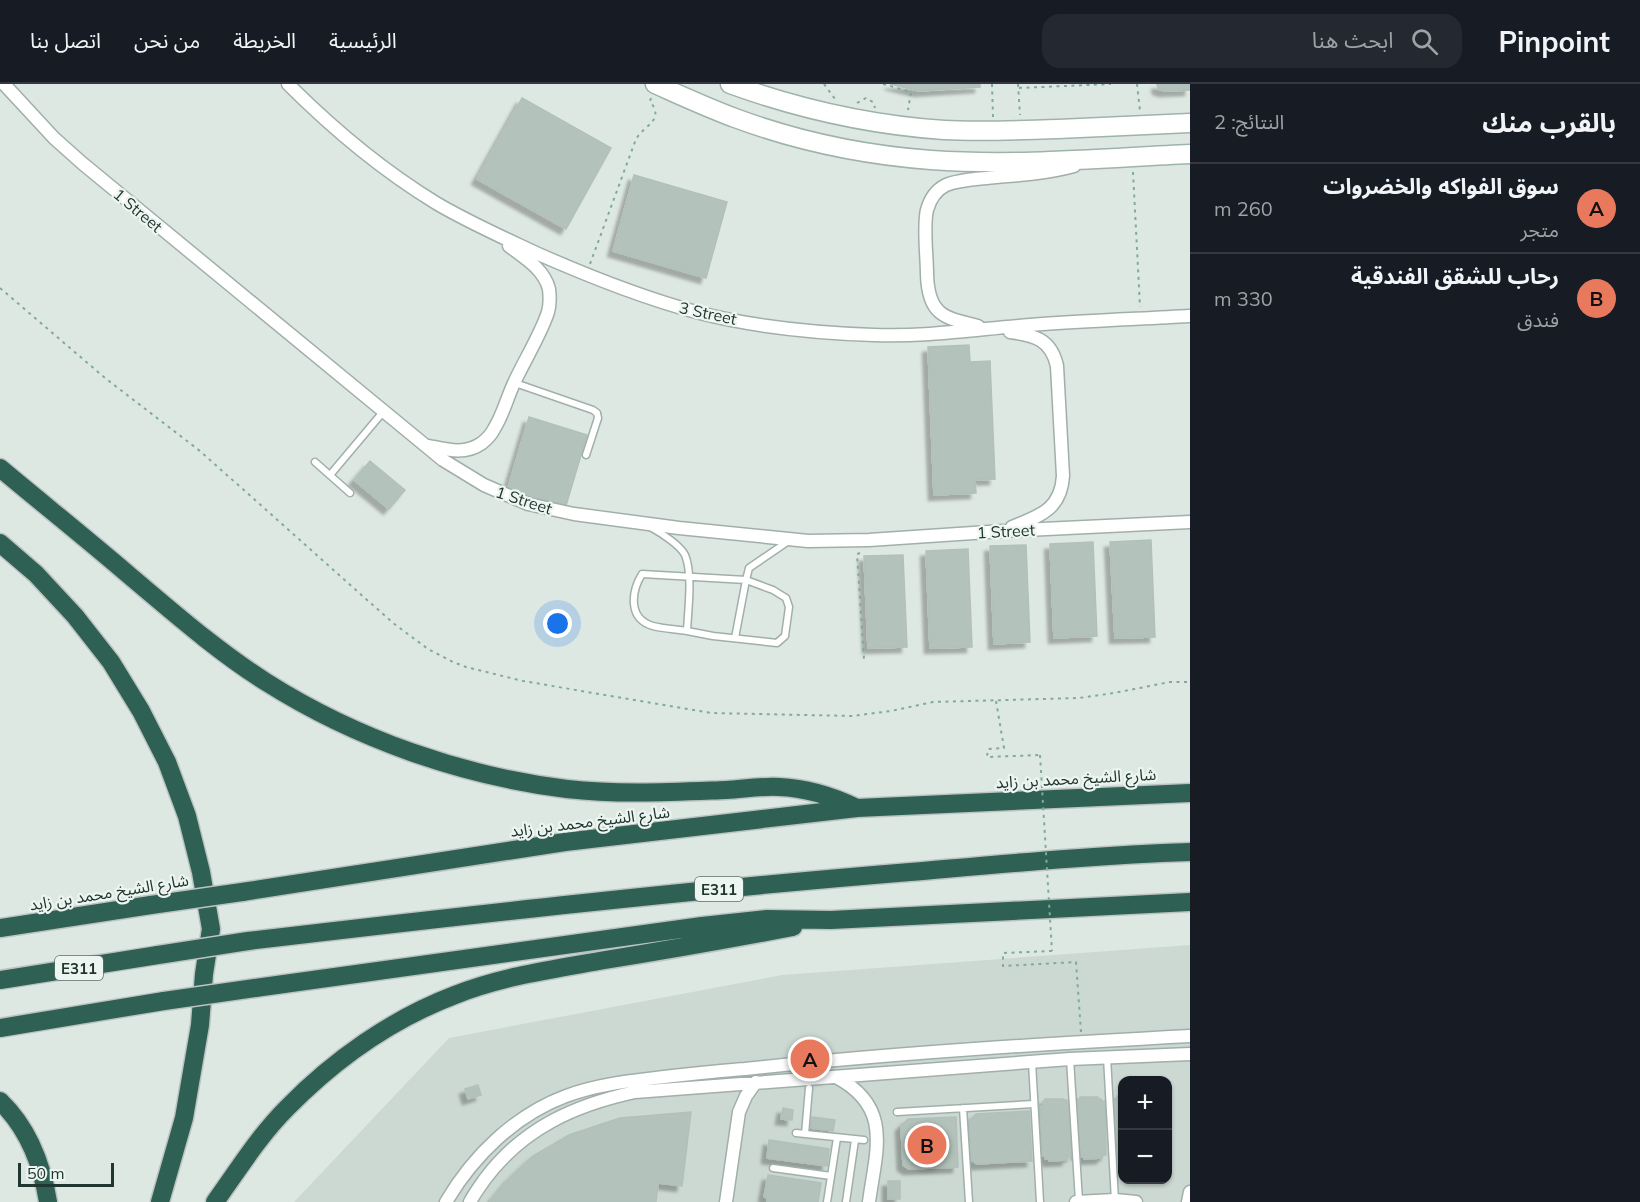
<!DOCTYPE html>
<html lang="ar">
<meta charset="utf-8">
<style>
body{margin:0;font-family:Mulish,"Noto Sans Arabic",sans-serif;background:#242831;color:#f1f3f6;direction:rtl}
.controls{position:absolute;right:18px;bottom:18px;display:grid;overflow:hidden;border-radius:12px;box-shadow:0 2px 4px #0004}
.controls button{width:54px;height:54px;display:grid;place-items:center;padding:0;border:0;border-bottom:2px solid #363941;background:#171b24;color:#f1f3f6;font:30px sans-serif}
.scale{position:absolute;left:18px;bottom:15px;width:96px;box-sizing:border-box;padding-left:6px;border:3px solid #203630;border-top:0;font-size:16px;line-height:21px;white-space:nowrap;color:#203630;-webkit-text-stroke:4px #edf5f1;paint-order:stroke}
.you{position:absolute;left:558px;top:540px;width:21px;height:21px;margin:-15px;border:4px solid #fff;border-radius:50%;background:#1a73e8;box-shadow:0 0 0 9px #1a73e833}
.badge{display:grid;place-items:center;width:39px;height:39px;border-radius:50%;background:#e8795c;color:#111;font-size:20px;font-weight:700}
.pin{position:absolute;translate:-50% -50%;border:3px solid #fff;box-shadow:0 2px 6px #0006}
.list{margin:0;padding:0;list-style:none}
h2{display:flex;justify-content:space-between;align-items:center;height:78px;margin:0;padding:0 24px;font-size:26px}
h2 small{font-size:20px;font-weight:400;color:#9ea1a6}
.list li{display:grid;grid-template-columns:39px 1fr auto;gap:18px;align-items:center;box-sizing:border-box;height:90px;padding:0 24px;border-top:2px solid #363941}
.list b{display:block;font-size:22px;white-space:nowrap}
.list p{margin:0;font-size:20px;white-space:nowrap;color:#9ea1a6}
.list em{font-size:20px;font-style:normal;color:#9ea1a6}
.icon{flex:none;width:33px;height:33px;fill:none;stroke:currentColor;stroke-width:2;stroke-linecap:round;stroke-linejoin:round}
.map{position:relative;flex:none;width:1190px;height:1118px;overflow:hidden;direction:ltr}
header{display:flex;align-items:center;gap:36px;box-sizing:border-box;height:84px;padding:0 30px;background:#171b24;border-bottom:2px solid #363941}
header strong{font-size:28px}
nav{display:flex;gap:33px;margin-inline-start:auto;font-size:21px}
.search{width:420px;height:54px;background:#242831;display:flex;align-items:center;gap:15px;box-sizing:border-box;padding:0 21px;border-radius:18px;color:#9ea1a6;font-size:22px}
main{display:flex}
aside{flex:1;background:#171b24}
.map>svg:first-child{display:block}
</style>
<header>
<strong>Pinpoint</strong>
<div class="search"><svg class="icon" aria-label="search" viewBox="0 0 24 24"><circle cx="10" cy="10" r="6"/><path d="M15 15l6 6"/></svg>ابحث هنا</div>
<nav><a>الرئيسية</a><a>الخريطة</a><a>من نحن</a><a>اتصل بنا</a></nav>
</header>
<main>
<aside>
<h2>بالقرب منك<small>النتائج: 2</small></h2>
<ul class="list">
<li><span class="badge">A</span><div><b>سوق الفواكه والخضروات</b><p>متجر</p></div><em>260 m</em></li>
<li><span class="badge">B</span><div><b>رحاب للشقق الفندقية</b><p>فندق</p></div><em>330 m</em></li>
</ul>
</aside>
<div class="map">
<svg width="1190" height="1118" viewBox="0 0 1190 1118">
<defs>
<filter id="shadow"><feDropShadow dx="-5.5" dy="5.5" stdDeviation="1.5" flood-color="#0004"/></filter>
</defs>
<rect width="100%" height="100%" fill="#dee8e3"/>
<path fill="#ccd8d2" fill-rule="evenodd" d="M1190,861v257h-896l155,-164 333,-63zM1122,996h46v100h-46z"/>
<path fill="#b3c3bc" stroke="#b1c1ba" stroke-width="1.5" filter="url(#shadow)" d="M890,0h90v3l-61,4z
M1157,0h33v6l-26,1 -6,-2z
M522,14l89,50 -45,81 -89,-50z
M634,91l93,27 -21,76 -93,-27z
M969,261l1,17 20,-1 5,118 -20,1 1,13 -42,2 -6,-148z
M529,333l58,18 -22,74 -58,-18z
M370,377l35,29 -16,19 -35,-29z
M1151,456l4,97 -40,1 -5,-96z
M1093,458l4,94 -43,2 -4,-94z
M1026,461l4,97 -36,2 -4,-98z
M968,465l4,98 -42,1 -4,-97z
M903,471l4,92 -39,1 -4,-92z
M478,1001l3,10 -13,4 -3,-10z
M1119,1010h3v60h-2l-1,-4 -3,1 -2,-50h3v-5h2z
M1080,1013h18v2h3l1,2h3l1,54h-3l-1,3 -18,1v-2h-4v-3h-3l-2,-50h3l-1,-5h3z
M1045,1015h18v1h4v3h3l2,53h-4l-1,4 -18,1v-2h-4v-3h-3l-2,-50h3v-5h2z
M783,1024l10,2 -1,10 -11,-1z
M1029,1027l3,50 -55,3 -6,-4 -2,-39 7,-7z
M691,1028l-9,74 -24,-3 -2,19h-166l20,-24 23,-22 36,-21 51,-17z
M812,1033l23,3 -2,11 -22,-3z
M956,1033l2,50 -49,2 -6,-4 -2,-39 7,-7z
M769,1056l60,9 -2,17 -60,-8z
M768,1091l53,8 -3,19h-51v-4l-3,-1z
M888,1097h12v18h-12z"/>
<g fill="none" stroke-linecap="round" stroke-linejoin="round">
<defs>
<path id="lane" d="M515,299l78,27 4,3 1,5 -12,37
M315,378l35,31
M330,391l53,-63
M652,444c9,5 28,17 33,27 8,19 3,55 2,76l26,5 64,7 8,-7 4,-29 -3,-9 -13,-8 -27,-10 3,-12 41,-28
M687,547c-11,-2 -23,-2 -34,-5 -25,-7 -22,-34 -11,-52l104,6 -11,58
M1107,973l8,144
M1070,975l9,142
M1032,978l8,140
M963,1024l6,94
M897,1028l137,-8
M796,1049l68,7
M805,1050l4,-46
M773,1084l58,8
M827,1118l10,-64
M846,1118l9,-62"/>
<path id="street" d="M4,0l50,54 28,25 361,297 41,25 44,19 46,10 105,14 129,13 61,-1 134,-9 187,-9
M288,0c44,44 94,86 148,119 32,19 66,34 100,50 52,23 104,44 160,59 57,15 119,21 178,23 52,2 104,-6 156,-10 53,-4 107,-6 160,-9
M978,242c-34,-8 -50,-11 -51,-52 0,-16 -4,-49 0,-64 3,-11 9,-20 19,-25 15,-6 34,-6 50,-8 27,-2 52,-4 78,-11
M1010,248c24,3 41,7 47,34l6,110c-2,34 -24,40 -51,51
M429,362c19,4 36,9 53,-3 5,-4 9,-8 12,-14 9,-14 13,-31 20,-46 10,-22 27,-49 34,-71 2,-7 2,-15 1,-23 -5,-20 -24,-31 -40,-43
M836,993c57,30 40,73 33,125
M446,1118c27,-46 69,-87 120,-106 32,-12 65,-15 98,-19 27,-3 54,-6 81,-8 148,-16 297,-25 445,-33
M470,1118c4,-8 10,-16 15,-23 38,-51 90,-74 150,-87l435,-33 120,-5
M726,1118l13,-90 7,-16 10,-14
M1076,1118l39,-2 21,2
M1188,1118l2,-10"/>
<path id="secondary" d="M655,0c27,12 53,24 80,34 62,23 129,37 196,42 86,6 173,-2 259,-6
M730,0c69,25 141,41 214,46 38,2 76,0 114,-1 44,-2 88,-4 132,-6"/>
<path id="highway" d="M0,384c43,36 87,71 130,108 44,37 87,75 136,106 90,57 196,94 301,107 52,6 107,3 159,1 18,-1 35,-4 53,-3 28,1 53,9 78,21
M0,459l36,31 39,42 36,46 30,49 26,51 20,54 14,56 10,57 -7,45 -4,51 -16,93 -24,84
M242,808l323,-50 292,-34 333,-15
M0,844l151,-23
M248,857c221,-26 441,-51 662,-69 93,-8 187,-17 280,-20
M0,896l158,-25
M255,904l447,-62 65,-7 64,1 359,-18
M0,944l164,-27
M0,1017c29,28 42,63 48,101
M215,1118c23,-32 44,-66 72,-94 47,-48 105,-89 168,-113 48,-19 100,-26 150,-35 63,-10 125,-21 188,-33"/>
</defs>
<use href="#lane" stroke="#a1afaa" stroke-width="9"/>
<use href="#street" stroke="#a1afaa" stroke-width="15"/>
<use href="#secondary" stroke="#9eb3aa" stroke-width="21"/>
<use href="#highway" stroke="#bcc3c1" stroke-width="21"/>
<path stroke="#80aa9b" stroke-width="2" stroke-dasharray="3 4.5" stroke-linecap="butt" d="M824,0l11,15
M883,0l28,8 -3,18
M992,0l1,33
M1018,0l2,31
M1137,0l3,27
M1019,4l92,-4
M857,19l9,-5 7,4 2,6
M1133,88l7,135
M590,180l46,-125c9,-15 29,-18 14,-38l1,-3
M0,204l105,90 95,73 193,172 35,26 25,13 13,5 57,14 188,32 141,3 39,-5 42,-9 146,-4 35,-5 56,-11h20
M860,469l-3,1 7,105
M996,617l8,47 -16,1 -1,8 53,-2
M1052,867l-49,2v13l73,-4 5,70"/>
<use href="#lane" stroke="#fff" stroke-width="6"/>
<use href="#street" stroke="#fff" stroke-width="12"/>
<use href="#secondary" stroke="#fff" stroke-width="18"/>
<use href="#highway" stroke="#2e6054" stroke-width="18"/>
<defs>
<path id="highway-bridge" d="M151,821l91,-13
M158,871l90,-14
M164,917l91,-13"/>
</defs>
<use href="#highway-bridge" stroke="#bcc3c1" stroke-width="21" stroke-linecap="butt"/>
<path stroke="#80aa9b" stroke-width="2" stroke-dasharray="3 4.5" stroke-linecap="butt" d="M1040,671l12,196"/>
<use href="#highway-bridge" stroke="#2e6054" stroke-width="18"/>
</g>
<g text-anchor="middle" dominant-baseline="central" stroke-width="4.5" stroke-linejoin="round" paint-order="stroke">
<g fill="#edf5f1" stroke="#5e6f6a" stroke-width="1.5">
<rect x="695" y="793" width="48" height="24" rx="4.5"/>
<rect x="55" y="872" width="48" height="24" rx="4.5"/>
</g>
<g font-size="15" font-weight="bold" fill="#203630">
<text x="719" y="805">E311</text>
<text x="79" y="884">E311</text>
</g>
<g font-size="16" fill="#203630" stroke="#edf5f1">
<text transform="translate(138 126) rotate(40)">1 Street</text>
<text transform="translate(708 229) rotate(12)">3 Street</text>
<text transform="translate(524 416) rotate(18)">1 Street</text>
<text transform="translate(1006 447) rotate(-3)">1 Street</text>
<text transform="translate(1076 694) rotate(-3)">شارع الشيخ محمد بن زايد</text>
<text transform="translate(590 737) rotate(-7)">شارع الشيخ محمد بن زايد</text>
<text transform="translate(109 808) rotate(-9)">شارع الشيخ محمد بن زايد</text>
</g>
</g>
</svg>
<div class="controls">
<button>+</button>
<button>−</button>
</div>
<div class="scale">50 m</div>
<div class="you"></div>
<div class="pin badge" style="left:810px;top:975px">A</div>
<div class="pin badge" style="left:927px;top:1061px">B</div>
</div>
</main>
